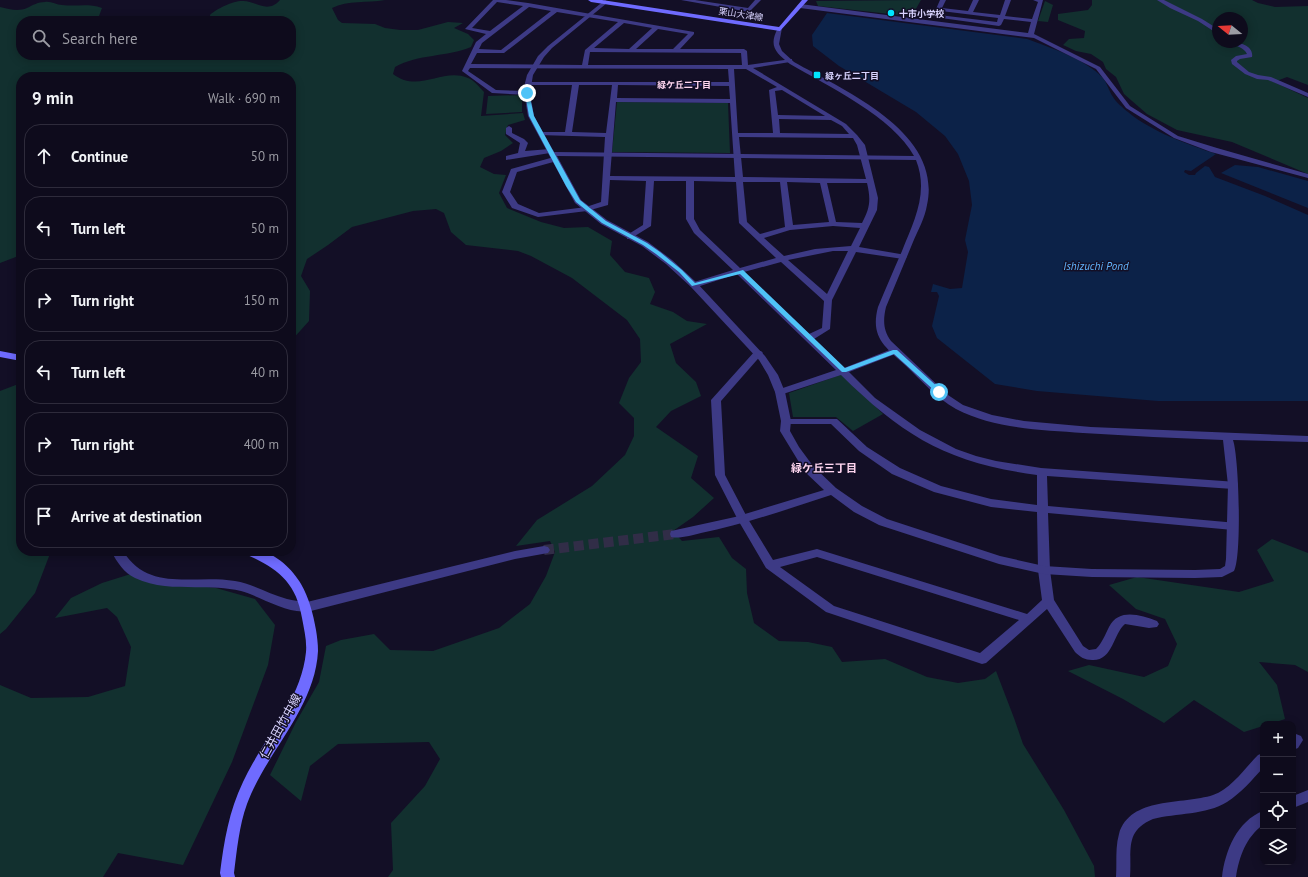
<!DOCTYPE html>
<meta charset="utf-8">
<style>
body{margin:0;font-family:"PT Sans","Noto Sans JP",sans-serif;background:#171425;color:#f1f3f6}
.controls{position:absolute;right:12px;bottom:12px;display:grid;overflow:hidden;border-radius:8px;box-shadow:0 2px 10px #0003}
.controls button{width:36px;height:36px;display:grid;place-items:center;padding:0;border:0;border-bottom:1px solid #2e2b3b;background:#0e0b1c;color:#f1f3f6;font:20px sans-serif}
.compass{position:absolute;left:1212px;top:12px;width:36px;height:36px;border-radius:50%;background:#0e0b1c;box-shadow:0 2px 10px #0003;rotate:288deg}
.stop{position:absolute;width:12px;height:12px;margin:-9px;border:3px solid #4fc3f7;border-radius:50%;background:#fff}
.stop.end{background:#4fc3f7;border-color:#fff;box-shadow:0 1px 4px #0008}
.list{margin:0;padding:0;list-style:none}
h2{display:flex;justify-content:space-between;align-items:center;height:52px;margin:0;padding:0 16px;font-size:17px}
h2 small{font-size:13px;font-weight:400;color:#9b9ba3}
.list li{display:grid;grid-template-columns:26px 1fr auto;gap:12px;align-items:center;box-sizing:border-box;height:64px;margin:0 8px 8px;padding:0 8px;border:1px solid #2e2b3b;border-radius:16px}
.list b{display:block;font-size:15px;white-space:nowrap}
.list em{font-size:13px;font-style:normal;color:#9b9ba3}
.icon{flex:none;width:22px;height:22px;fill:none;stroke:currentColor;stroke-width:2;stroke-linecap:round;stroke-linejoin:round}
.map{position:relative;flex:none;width:1308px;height:877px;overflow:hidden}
.search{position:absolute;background:#0e0b1c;box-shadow:0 2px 10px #0003;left:16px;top:16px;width:280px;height:44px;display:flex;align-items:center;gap:10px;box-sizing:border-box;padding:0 14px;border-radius:16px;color:#9b9ba3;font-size:15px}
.panel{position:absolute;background:#0e0b1c;box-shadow:0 2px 10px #0003;left:16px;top:72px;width:280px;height:484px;border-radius:16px}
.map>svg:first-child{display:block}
</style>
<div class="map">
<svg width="1308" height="877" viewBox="0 0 1308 877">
<rect width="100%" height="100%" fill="#130f26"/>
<path fill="#12302f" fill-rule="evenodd" d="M280,0h105c-18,3 -37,0 -53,8l6,12 4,3 33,1 10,4 15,2h18l30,-8 15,1 -9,5 14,6 6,6 -3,7c-24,10 -53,7 -76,20l-2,7c26,20 49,-7 75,4 6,2 12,10 16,14l-3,24 42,-3 2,7 -17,5 -3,10 8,8 -12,8 -17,7 -4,9 14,7 12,1 -7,18 8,15 34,14 23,6 24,-1 24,14 -2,14 15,17 24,6 6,14 -5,12 23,8 14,9 20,3 -37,20 6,19 20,19 5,14 -30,15 -15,16 42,29 -7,22 23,20 -21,19 -20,14 9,10 37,-4 13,21 14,11 1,24 7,30 25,18 29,1 24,5 10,15 43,-3 42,18 31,6 27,-4 11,-8 18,47 9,26 41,66 30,56 1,11h-707l5,-7 -2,-47 34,-37 15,-27 -11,-17 -91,2 -28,22 -9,35 -31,-26 26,-53 23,-40 7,-36 15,-6 33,-6 16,16 43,1 66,-23 31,-24 16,-28 9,-24 -5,-11 -34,5 21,-26 55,-34 33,-31 9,-19v-18l-15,-15 10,-25 12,-16 -1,-23 -13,-19 -55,-42 -41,-22 -13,-5 -52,-6 -15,-13 -7,-19 -8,-4 -23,2 -61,16 -24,18 -21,14 -6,17 9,15 -1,30 -18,20v-264h-270v178l-21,8v-256c9,2 18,5 27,1 6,-3 11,-6 18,-6 6,-1 11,3 17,3 15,2 25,-2 40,3l-3,8 11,2 2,3h-91v34h270v-34h-80l-1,-6c6,-6 23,-14 32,-14 13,-1 25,14 38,-1z
M921,0l-8,14 -5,2 -90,-10 -2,-5z
M1092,0h160l6,3 17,4 33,-1v79l-21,-8 -13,5 34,16v76l-76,-32 -55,-12 -30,-16 -23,-20 -8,-17 -10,-8 -3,-7 -12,-8 -15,-3 -13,-6 6,-6 15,-1 1,-7 -27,-11v-6l30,-4 4,-5zM1218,18h24v24h-24z
M1045,1l8,4 -5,17 -10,-1z
M522,95v17l-36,2 2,-18z
M617,102l111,1 2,50 -118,-1z
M843,374l40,40 -30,17 -17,-14h-43l-4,-24z
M21,383v168h30l-16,42 -29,36 -6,5v-243z
M1272,539l36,14v119l-13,-7 -36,-3 18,23 8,34 -15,5h-7v2l-19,6 -50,-32 -30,23 -41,-24 -55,-28 21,-6 55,12 24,-11 9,-22 -12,-25 -29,-10 -27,-24 28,-8 102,15 35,-11 -17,-31z
M134,573l38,10 44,5 39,11 20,26 -7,40 -36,97 -49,103 -65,-12 -15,24h-103v-192l31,13 57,-1 37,-11 6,-39 -14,-30 -10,-9 -52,10 16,-20 31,-15z"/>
<path fill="#0c2248" d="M827,13l200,26c22,8 60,21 76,39 4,5 6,13 10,19 3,5 10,11 15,15 24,20 59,32 88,42l-25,17 -6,-1 -1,2 5,3h6l1,-2 9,-7 4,1 6,10 50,19 43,19v186h-150l-121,-10 -42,-7 -58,-46 -5,-12 7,-30 -2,-4h-6l2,-8 17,5 12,-1 6,-36 -3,-12 7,-35 -3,-24 -11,-27 -13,-18 -29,-24 -77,-46 -26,-20 -1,-11z
M1235,165l23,2 50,14v27l-87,-35z"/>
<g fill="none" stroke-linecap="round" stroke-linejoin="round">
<path stroke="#312d47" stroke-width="10" stroke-dasharray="10 5" stroke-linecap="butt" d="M544,550l131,-16"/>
<path fill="#3d3a85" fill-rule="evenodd" d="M493,0h13l22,3 166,29v2l-14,15h64l3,2 1,14 44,-6v2l-2,1 -37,6 93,56 11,11 8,10 13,53 -1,12 -18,37 47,8 1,2 -4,2 -47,-7 -24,48 -2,29 -16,10 30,29 48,-19h6l2,2 -2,2 -49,19 26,26 45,32 36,19 20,7 20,5 45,7 196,14 1,3 -1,3 -4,1 -186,-13 1,30 189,17 1,3 -1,3 -4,1 -185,-17 2,57 4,30 29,46 6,4 7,-1c6,-6 9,-14 13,-22 10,-19 31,-12 48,-6l2,3 -2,3 -8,1 -24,-4c-12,10 -12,37 -33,36 -7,0 -12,-3 -17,-8l-28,-43 -61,54 -4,1 -156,-52 -60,-44 -28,-48 -23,-45 -4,-75 44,-49h6l2,2 -42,48 4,74 23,44 25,41 44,-11 210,65 15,-14 -4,-30 -1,-58 -46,-5 -57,-15 -42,-18 -33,-23 -28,-27h-45l-5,-3 2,-2h54l30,28 33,21 41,18 50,13 46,6v-30c-89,-12 -133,-38 -196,-100l-58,19h-6l-2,-2 2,-2 59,-20 -99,-96 -40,13h-6l-1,-2 1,-2 42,-13 -39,-37 -8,-14v-38h-32l-3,45 -21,13h-3v-4l16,-10 3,-44 -36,-1 -2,25 -21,6 -49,6 -26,-9 -10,-16 9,-23 43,-12h3v4l-40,11 -7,20 8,12 21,9 47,-6 15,-5 4,-65 -66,-2v-2l2,-1h24l7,-47h-44l-3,-2 1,-1h203l-1,-13 -258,-1 -2,3 28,19 31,1 3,2 -3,2 -35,-2 -30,-22 14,-29 10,-8 -21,-5zM497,2l26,4 -33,25 -18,-3zM529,7l22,4 -50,39 -22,-1 3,-6zM557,12l61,10 -33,28 -3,15 -111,-1 6,-11h27zM624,23l28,5 -23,21 -35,-1zM658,29l30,5 -15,15h-37zM590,52l151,1 1,12h-154zM734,69h12l31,18 -8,3 4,43h-35zM579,85h33l-6,48 -34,-1zM618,85l111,1 1,13 -113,-1zM782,90l43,26 -47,-1 -3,-24zM616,102l114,1 5,74 -125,-1zM779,119l52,1 11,6 7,8 -69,-1zM739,137l114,1 4,7 9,34 -123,-2zM694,181l42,1 3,41 37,35 -36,10 -40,-38 -6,-11zM743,182h37l5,45 -25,7 -13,-12zM787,182l33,1 9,39 -36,3zM827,183h40c4,17 3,25 -5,40l-26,-1zM833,226l27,2 -9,18 -36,3 -31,7 -20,-18 26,-8zM833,251h15l-21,43 -39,-34zM781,262l43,39 -2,27 -13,6 -65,-62zM817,557l202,63 -39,33 -146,-47 -54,-39z
M681,0h14l53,8 7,-8h6l-12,12z
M940,0h6l-4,8 26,3 5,-11h6l-6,12 27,3 5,-15h6l-6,16 27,3 6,-17 -5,-2h10l-9,34 66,33 30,39 48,30 39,12 91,26v4l-97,-26 -37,-14 -48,-30 -30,-39 -62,-31 -234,-30 -3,-2 3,-2 228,29 3,-11 -27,-3 -3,6 -2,1 -65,-9 -1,-1zM941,11l57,7 -1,4 -58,-7z
M1157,0h7l38,19 16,10v5l-20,-13 -28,-13z
M1231,42c9,0 23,4 21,15l-12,2 -3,2v1l12,10 9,3 13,2 37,16v4l-40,-17 -11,-1 -12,-5 -13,-10 -1,-4 5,-4 11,-2c-3,-7 -11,-7 -16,-12z
M509,126l3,2v5l12,6 4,4 -3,8 25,-2 4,2 -4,2 -44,7v-4l12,-3 2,-10 -14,-9v-6z
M111,551h12c26,42 71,23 112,30 18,3 34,13 52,18 8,2 16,2 24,5l2,3 -2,3c-19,7 -51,-14 -70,-19 -35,-9 -72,3 -106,-13 -11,-5 -18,-16 -24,-27z
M1296,734l5,2 2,4 -5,8 -5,2v-15z
M1263,753v15c-11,12 -22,25 -36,34 -21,13 -51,11 -74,17 -29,12 -21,32 -23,58h-14c1,-14 -1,-29 3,-43 11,-38 64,-29 94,-39 18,-6 32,-27 45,-40z"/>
<path fill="#3d3a85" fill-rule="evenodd" d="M605,0l3,2 -1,1 -55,45 -8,9 -11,18 -3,18 4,23 20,36 360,4c-21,-39 -86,-70 -124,-92 -14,-11 -22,-18 -12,-36h4l-3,16 3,7 12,11c51,29 149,70 133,143 -2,13 -9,25 -14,37 -9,22 -18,43 -27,65 -3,13 -3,23 5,34l57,54 15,10 29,10 32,6 67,6 217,9v6l-75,-2c6,17 9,117 1,131l-12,6 -27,1 -103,-1 -48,-3 -45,-10 -120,-39 -25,-13 -23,-17c-43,14 -86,29 -130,38 -9,2 -21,6 -30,4l-1,-3 1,-3 64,-14 89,-27 -19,-18 -25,-41 1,-10 -6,-29 -7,-17 -9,-15 -68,-73 -25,-23 -24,-18 -41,-22 -26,-21 -47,-87 -4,-23 1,-10 2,-8 11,-19 10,-10zM557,156l359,4c13,33 -2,61 -14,91 -8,18 -16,37 -24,56 -8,30 7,40 27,58 16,15 31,33 51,44 38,20 86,21 127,24 47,3 93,5 140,7l5,45 -2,74 -1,7 -5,3 -25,1 -103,-1 -48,-3 -44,-10 -113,-37 -25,-13 -26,-18 -23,-22 -14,-19 -9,-16 1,-10 -6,-29 -7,-17 -13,-19 -68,-73 -25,-23 -24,-18 -41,-22 -26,-20z
M544,546l4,1 2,3 -2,3 -33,6 -208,53 -4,-2 -2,-3 2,-3 4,-2 208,-51z
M1308,790v12l-15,6v-12z
M1263,811v14c-17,12 -24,32 -27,52h-14c3,-26 15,-56 41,-66z"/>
<path fill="#6f6bff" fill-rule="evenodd" d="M588,0h14l177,27 23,-27h6l-28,31 -189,-29z
M0,351l21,4v6l-21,-4z
M243,551c5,0 11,-1 16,0 17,2 34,19 42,33 8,14 12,29 15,46 1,6 2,14 2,21 -3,58 -52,101 -71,153 -8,22 -10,46 -13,69l1,4h-14l-1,-4c4,-32 9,-62 23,-91 20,-44 58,-80 63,-130 1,-11 -2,-23 -4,-34 -6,-36 -25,-50 -57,-64z"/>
</g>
<path fill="#4fc3f7" d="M527,91l2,2 5,23 46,84 26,21 41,22 13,9 22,18 13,13 48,-13 102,98 48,-18h4l44,40v3h-4l-43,-39 -48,18h-4l-102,-98 -48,12 -13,-14 -23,-18 -13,-9 -41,-22 -26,-21 -10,-16 -37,-70 -4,-23z"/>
<g fill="#00e5ff" stroke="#130f26" stroke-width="1.5">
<circle cx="891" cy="13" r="4"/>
<rect x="813" y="71" width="8" height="8" rx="2"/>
</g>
<g text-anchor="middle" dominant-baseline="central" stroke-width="3" stroke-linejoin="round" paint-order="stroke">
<g font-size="9" font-weight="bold" fill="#d9d4ff" stroke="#130f26" text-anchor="start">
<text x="899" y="13">十市小学校</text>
<text x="825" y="75">緑ヶ丘二丁目</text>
</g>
<g font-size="9" fill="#d9d4ff" stroke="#130f26">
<text transform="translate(741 14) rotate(9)">栗山大津線</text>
</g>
<g font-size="9" font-weight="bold" fill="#ffd6f0" stroke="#130f26">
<text x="684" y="84">緑ケ丘二丁目</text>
</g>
<g font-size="11" font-style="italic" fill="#62b6ff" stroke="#130f26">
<text x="1096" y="266">Ishizuchi Pond</text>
</g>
<g font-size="11" font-weight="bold" fill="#ffd6f0" stroke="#130f26">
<text x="824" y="468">緑ケ丘三丁目</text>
</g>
<g font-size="12" fill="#d9d4ff" stroke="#130f26">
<text transform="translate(280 726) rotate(-61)">仁井田竹中線</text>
</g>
</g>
</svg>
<div class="controls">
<button>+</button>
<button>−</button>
<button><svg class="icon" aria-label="locate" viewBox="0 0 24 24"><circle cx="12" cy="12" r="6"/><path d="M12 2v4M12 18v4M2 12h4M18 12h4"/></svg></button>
<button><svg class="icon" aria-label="layers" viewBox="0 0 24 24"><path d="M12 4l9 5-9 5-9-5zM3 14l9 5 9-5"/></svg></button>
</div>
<svg class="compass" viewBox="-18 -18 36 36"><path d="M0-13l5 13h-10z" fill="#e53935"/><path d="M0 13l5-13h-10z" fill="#9b9ba3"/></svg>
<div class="stop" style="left:939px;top:392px"></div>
<div class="stop end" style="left:527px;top:93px"></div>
<div class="search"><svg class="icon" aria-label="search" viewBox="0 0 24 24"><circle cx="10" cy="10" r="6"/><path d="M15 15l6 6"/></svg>Search here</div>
<section class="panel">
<h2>9 min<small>Walk · 690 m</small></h2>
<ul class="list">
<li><svg class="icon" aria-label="ahead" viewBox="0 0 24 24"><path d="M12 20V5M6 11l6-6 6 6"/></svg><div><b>Continue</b></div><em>50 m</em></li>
<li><svg class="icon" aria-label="left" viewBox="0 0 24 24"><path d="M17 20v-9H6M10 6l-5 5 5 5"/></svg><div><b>Turn left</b></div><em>50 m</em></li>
<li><svg class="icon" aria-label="right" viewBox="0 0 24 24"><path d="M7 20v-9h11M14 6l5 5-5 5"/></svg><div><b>Turn right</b></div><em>150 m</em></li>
<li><svg class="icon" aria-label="left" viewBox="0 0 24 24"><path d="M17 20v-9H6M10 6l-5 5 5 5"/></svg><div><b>Turn left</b></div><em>40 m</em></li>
<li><svg class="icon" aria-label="right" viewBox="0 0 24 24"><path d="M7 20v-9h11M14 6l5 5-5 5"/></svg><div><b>Turn right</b></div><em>400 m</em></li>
<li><svg class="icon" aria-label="arrive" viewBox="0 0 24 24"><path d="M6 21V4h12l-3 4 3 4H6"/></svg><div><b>Arrive at destination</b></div></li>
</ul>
</section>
</div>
